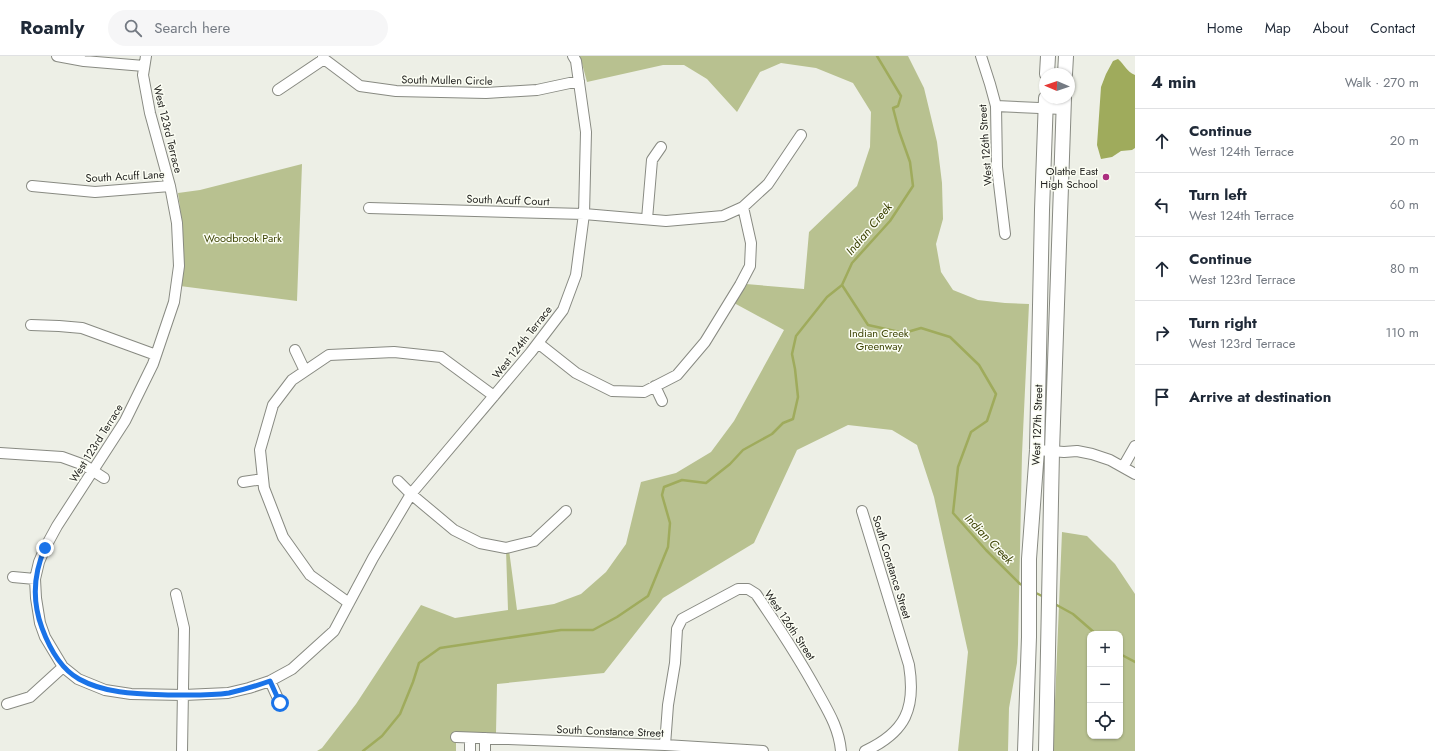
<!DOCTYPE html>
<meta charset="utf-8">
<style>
body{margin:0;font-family:Jost,sans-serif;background:#f6f6f7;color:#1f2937}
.controls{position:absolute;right:12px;bottom:12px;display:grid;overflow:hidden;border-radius:8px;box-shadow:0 1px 3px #0004}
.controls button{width:36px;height:36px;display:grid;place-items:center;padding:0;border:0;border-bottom:1px solid #e0e1e3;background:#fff;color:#1f2937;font:20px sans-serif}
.compass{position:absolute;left:1039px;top:12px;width:36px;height:36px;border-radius:50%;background:#fff;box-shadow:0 1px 3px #0004;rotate:272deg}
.stop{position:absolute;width:12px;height:12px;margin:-9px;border:3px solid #1a73e8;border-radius:50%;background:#fff}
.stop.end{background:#1a73e8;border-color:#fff;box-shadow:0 1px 4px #0008}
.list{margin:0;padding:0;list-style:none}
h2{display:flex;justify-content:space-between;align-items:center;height:52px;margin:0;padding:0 16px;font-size:17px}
h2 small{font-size:13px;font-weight:400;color:#747a83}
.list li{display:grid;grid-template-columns:26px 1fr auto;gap:12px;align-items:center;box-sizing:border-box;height:64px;padding:0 16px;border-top:1px solid #e0e1e3}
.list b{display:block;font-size:15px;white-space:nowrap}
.list p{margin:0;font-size:13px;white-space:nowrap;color:#747a83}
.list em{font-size:13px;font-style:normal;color:#747a83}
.icon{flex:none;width:22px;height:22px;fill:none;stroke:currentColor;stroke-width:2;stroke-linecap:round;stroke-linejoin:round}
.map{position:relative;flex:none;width:1135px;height:695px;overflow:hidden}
header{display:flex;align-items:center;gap:24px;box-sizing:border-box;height:56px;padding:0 20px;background:#fff;border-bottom:1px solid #e0e1e3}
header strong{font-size:19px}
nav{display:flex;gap:22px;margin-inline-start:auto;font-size:14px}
.search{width:280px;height:36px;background:#f6f6f7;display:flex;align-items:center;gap:10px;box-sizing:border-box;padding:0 14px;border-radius:22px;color:#747a83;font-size:15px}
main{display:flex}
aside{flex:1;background:#fff}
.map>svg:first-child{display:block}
</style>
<header>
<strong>Roamly</strong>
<div class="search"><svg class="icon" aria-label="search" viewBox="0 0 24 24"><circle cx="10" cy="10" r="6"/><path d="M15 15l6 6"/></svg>Search here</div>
<nav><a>Home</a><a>Map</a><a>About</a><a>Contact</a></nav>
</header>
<main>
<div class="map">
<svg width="1135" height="695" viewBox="0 0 1135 695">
<rect width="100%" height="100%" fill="#edefe6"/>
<path fill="#b8c190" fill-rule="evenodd" d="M580,0h328l16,32 13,54 5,41 1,36 -7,25 5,28 12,18 25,10 27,3 24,1 -7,150 -4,190 -1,19 -8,45 -1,43h-50l10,-99 -34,-155 -17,-52 -25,-15 -44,-5 -51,25 -43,93 -91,55 -59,75 -107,11 -1,49 -40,-1v19h-139l5,-3 34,-44 65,-99 34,13 53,-8 -2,-60h3l8,60 37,-6 27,-10 25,-22 20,-28 15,-62 35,-9 35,-21 23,-31 50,-91 -50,-27 12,-19 58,5 5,-57 48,-46 13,-39 1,-35 -18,-29 -37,-15 -35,-5 -21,9 -23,40 -30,-33 -23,-14h-21l-76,17z
M302,108l-5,137 -117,-15c2,-32 3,-62 -2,-93l22,-3z
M1062,476l25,4 28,28 20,30v157h-82zM1090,578h30v102h-30z"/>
<path fill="#9fab5c" d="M1118,3c7,6 8,12 17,16v73l-3,2 -11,1 -9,6 -11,2 -4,-14 4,-58 5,-13 7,-13z"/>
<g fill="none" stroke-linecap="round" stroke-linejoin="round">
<path stroke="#9fab5c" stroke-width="2.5" d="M877,0l24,40 -3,10 -5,2 6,23 11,31 3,24 -23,35 -38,42 -10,22 26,40 36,8 17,-5 29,9 29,28 17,29 -9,27 -16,11 -13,35 -5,46 33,37 34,34 4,2
M1034,536l10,5
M1053,547l20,11 23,20
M1120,598l15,8
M363,695l19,-15 18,-22 13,-32 6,-19 21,-15 121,-18h32l24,-13 31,-21 20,-49 2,-24 -8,-28 2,-8 18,-7 24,3 24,-19 13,-14 29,-16 11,-11 10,-4 5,-22 -3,-28 -3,-15 4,-18 31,-39 15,-12"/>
<defs>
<path id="minor" d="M57,0l27,5 60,5
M146,0l-3,19 7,38 20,73 7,37 2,43 -5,36 -21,62 -28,57 -68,105 -12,22 -6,14 -4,17 1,19 4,25 5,14 18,30 15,12 27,11 26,4 53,1 44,-2 21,-5 21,-7 22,-12 42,-38 39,-73 38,-64 120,-142 32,-42 13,-35 8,-61 2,-82 -10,-71 -3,-5
M323,0l1,3 36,27 36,5 90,2 51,-3 42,-9
M981,0l9,28 6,22 1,61 8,67
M278,34l46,-31
M996,50l67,3
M32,130l63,6 75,-6
M369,152l215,6 82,7 57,-5 20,-9 25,-23 33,-49
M647,163l5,-59 9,-13
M31,269l28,1 23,2 74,27
M538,287l38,30 36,18 32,1 33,-17 28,-33 35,-57 10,-19 1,-23 -8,-36
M295,294l10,21
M655,330l7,15
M1037,394l27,2 13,-1 15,3 18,6 25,14
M0,397l62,4 22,8 20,13
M1123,411l12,-21
M398,425l13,13 43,36 26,13 26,5 28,-7 32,-30
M243,426l20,-3
M862,455l47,154c7,43 -3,67 -44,86
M13,521l22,2
M176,538l8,34 -2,123
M349,547l-39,-28 -27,-38 -19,-49 -4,-38 13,-45 19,-25 37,-25 65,-3 47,5 53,39
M270,625l10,22
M7,648l23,-7 33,-30
M456,681l209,8 98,6
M665,689l3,-40 7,-42 2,-34 5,-10 56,-30h10l8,5c22,32 43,64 61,97 11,20 22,37 24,60
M470,695v-13
M485,695v-13"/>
<path id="secondary" d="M1047,18l1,-18
M1065,18l1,-18
M1025,695l4,-114v-78l8,-109 5,-240 4,-112
M1046,695l6,-300 12,-353"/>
</defs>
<use href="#minor" stroke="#888a82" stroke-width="12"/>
<use href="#secondary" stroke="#888a82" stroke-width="16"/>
<use href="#minor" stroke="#fff" stroke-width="10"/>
<use href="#secondary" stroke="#fff" stroke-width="14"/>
</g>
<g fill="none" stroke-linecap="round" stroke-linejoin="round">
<path stroke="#1a73e8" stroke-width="5" d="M45,492c-12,27 -13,53 -3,80 7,19 19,41 37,51 27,15 59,15 89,16 20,0 41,1 61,-2 14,-3 27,-7 41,-12l10,22"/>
</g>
<circle fill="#ac2e7f" stroke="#fbfdf3" stroke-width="1.5" cx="1106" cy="121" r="4"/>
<g text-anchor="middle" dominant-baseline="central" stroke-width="3" stroke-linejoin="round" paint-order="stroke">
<g font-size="11" fill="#232320" stroke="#fbfdf3">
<text transform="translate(447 24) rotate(1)">South Mullen Circle</text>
<text transform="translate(168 73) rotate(76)">West 123rd Terrace</text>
<text transform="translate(985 89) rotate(-94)">West 126th Street</text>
<text transform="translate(125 120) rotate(-3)">South Acuff Lane</text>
<text transform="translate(508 144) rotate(2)">South Acuff Court</text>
<text transform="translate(522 286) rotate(-52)">West 124th Terrace</text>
<text transform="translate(1037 369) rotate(-88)">West 127th Street</text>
<text transform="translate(96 387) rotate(-58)">West 123rd Terrace</text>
<text transform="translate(892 511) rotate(73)">South Constance Street</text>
<text transform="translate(790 569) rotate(56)">West 126th Street</text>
<text transform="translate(610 675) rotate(2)">South Constance Street</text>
</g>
<g font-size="11" fill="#232320" stroke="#fbfdf3" text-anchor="end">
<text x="1098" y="115">Olathe East<tspan x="1098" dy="13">High School</tspan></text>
</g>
<g font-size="11" fill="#3e4506" stroke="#fbfdf3">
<text x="243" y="182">Woodbrook Park</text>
<text x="879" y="277">Indian Creek<tspan x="879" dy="13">Greenway</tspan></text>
</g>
<g font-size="12" font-style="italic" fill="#3c4203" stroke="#fbfdf3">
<text transform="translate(869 173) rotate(-50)">Indian Creek</text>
<text transform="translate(989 483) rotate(46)">Indian Creek</text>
</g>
</g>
</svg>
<div class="controls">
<button>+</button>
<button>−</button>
<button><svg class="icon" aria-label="locate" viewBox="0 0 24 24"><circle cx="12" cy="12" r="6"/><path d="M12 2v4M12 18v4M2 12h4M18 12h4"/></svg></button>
</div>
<svg class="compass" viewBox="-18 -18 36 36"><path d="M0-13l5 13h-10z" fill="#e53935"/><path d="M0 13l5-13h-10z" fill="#747a83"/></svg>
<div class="stop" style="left:280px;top:647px"></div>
<div class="stop end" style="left:45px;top:492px"></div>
</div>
<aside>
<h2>4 min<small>Walk · 270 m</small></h2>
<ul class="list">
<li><svg class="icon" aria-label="ahead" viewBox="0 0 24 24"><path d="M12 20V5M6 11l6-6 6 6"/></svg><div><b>Continue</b><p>West 124th Terrace</p></div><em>20 m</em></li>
<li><svg class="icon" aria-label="left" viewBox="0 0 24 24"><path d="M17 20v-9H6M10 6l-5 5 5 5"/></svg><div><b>Turn left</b><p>West 124th Terrace</p></div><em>60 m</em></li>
<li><svg class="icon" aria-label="ahead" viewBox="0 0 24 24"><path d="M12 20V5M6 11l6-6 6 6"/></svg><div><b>Continue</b><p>West 123rd Terrace</p></div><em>80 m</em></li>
<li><svg class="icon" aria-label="right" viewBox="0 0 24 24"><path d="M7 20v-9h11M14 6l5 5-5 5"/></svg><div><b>Turn right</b><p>West 123rd Terrace</p></div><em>110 m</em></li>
<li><svg class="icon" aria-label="arrive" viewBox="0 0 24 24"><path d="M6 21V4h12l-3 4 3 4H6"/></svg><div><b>Arrive at destination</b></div></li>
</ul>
</aside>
</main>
